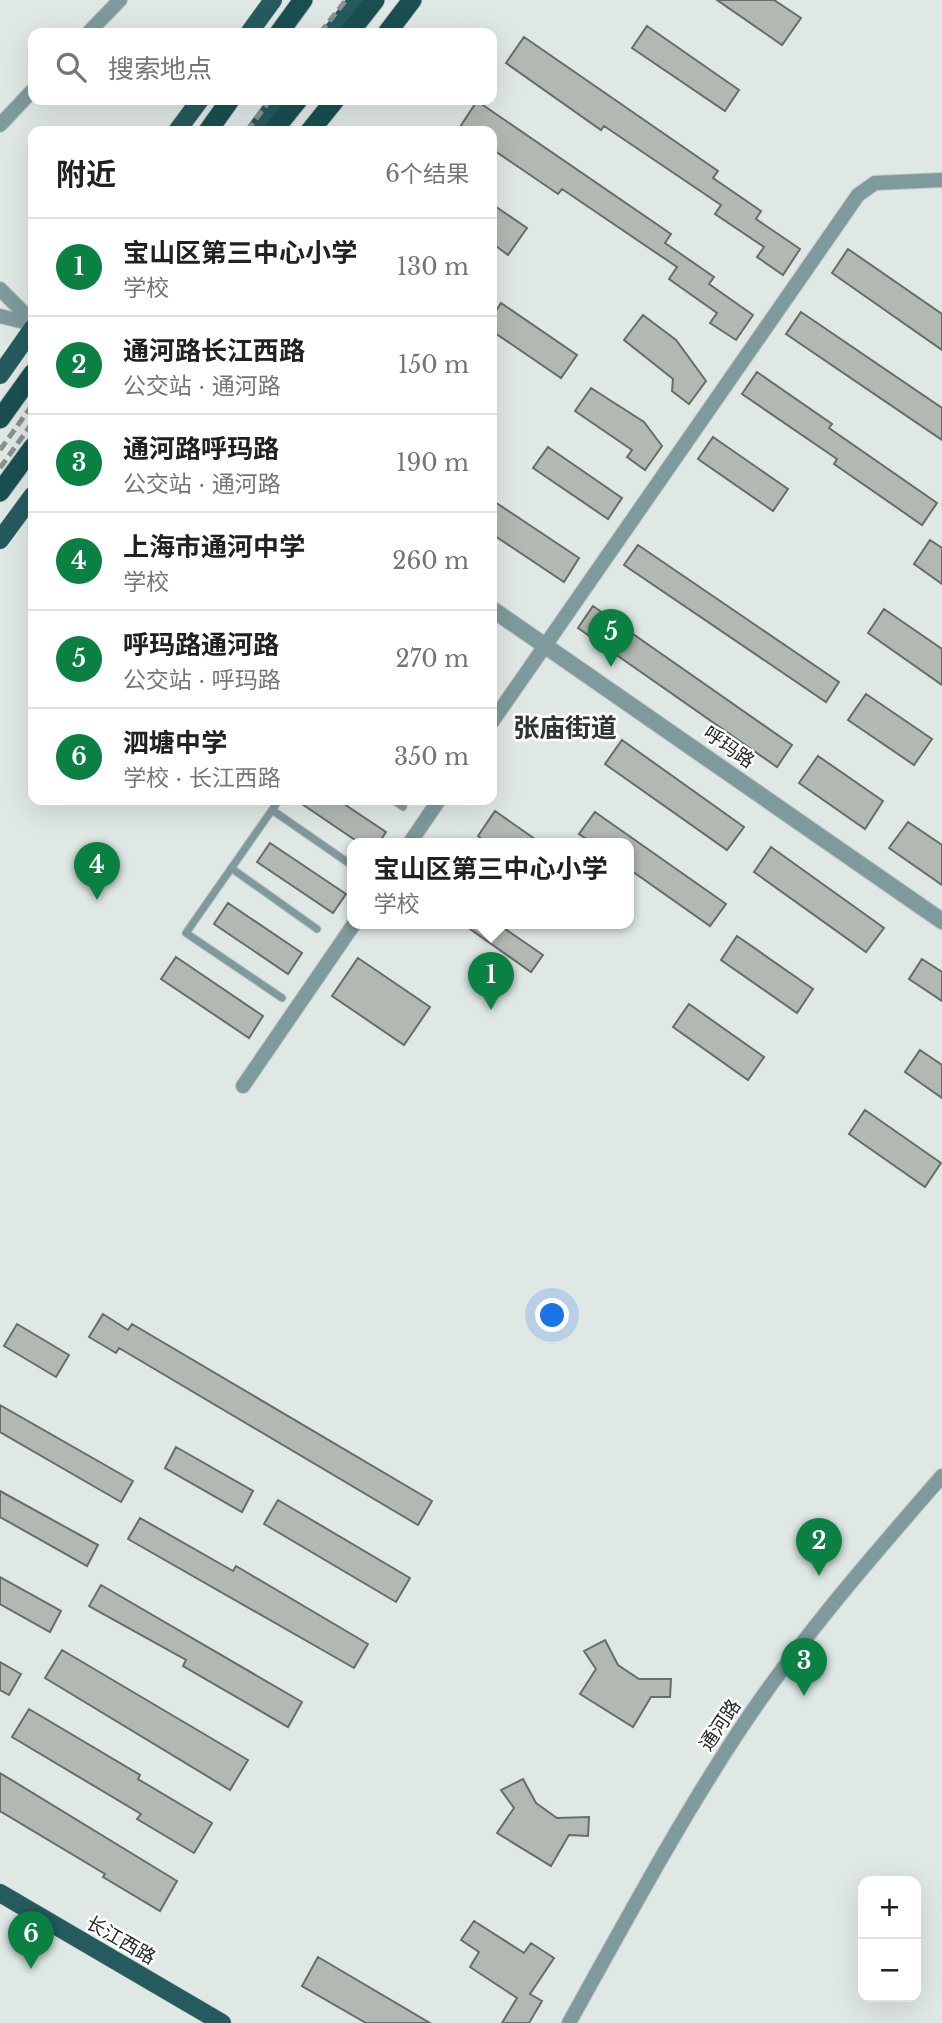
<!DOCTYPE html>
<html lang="zh">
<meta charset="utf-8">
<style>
body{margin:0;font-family:"Libre Baskerville","Noto Sans SC",serif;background:#f6f6f6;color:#202124}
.controls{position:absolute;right:21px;bottom:21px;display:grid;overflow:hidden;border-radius:14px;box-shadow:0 7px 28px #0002}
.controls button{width:63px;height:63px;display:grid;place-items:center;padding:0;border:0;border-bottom:2px solid #e0e0e0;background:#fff;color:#202124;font:35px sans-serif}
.you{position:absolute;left:553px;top:1316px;width:24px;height:24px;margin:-18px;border:5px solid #fff;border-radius:50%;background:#1a73e8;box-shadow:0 0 0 10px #1a73e833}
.badge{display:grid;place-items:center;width:46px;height:46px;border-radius:50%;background:#0b8043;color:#fff;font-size:23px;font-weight:700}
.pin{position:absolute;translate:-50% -58px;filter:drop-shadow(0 2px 4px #0008)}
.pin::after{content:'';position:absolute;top:37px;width:24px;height:21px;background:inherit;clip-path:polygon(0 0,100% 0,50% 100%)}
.popup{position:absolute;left:347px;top:838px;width:287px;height:91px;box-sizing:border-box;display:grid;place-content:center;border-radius:14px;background:#fff;filter:drop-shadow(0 2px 5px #0005);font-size:23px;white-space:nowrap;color:#757577}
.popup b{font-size:26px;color:#202124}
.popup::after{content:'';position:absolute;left:50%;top:100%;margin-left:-14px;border:14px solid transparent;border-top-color:#fff}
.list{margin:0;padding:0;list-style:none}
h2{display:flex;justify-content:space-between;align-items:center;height:91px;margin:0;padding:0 28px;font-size:30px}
h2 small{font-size:23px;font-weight:400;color:#757577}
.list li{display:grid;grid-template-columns:46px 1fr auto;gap:21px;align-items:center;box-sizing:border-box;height:98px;padding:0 28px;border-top:2px solid #e0e0e0}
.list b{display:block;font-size:26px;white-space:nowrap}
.list p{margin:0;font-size:23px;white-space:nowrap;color:#757577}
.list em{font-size:23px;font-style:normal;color:#757577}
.icon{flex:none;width:38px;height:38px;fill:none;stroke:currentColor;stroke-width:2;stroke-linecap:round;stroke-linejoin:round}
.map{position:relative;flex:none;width:942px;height:2023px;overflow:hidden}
.search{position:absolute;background:#fff;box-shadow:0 7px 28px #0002;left:28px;top:28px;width:469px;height:77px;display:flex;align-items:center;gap:18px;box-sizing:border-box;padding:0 24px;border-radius:14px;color:#757577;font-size:26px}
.panel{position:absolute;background:#fff;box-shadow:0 7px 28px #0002;left:28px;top:126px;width:469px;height:679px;border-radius:14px}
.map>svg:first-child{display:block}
</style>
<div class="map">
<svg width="942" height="2023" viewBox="0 0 942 2023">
<rect width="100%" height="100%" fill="#dfe8e5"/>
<path fill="#b2b8b2" stroke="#686d67" stroke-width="2" d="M717,0h57l27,18 -19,27z
M647,26l92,64 -14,21 -93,-63z
M524,37l194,134 -5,7 48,33 -5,8 44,30 -17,26 -26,-18 7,-10 -49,-33 6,-9 -117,-79 -3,4 -95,-67z
M477,101l194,133 -6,9 49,34 -5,7 44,31 -17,25 -26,-17 7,-10 -48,-34 8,-12 -115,-78 -4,5 -66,-45v-18h-26l-6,-4z
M492,204l35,24 -19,27 -16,-12z
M848,249l94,65v36l-110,-77z
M501,303l76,52 -16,23 -69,-47v-14z
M801,312l141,96v32l-156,-106z
M643,315l33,25 30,41 -17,23 -17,-13 1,-12 -49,-39z
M757,372l75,52 -3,4 108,75 -15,22 -88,-61 3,-5 -95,-65z
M591,388l53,34 18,24 -17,24 -18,-13 5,-7 -57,-39z
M713,437l75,52 -15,22 -75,-52z
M548,447l74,51 -14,21 -75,-51z
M492,500l87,58 -15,24 -72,-48z
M930,540l12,8v36l-28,-20z
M638,545l201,137 -13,20 -202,-137z
M593,606l199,139 -15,22 -199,-139z
M884,609l58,40v36l-74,-52z
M866,694l66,45 -18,26 -66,-45z
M622,740l122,87 -17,23 -122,-86z
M818,756l65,45 -18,28 -66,-46z
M296,800h42l48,32 -8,12h-17z
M495,811l47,33h-53l-11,-8z
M595,812l131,92 -16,22 -81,-57v-25h-35l-15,-10z
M908,822l34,23v40l-53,-37z
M270,843l76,51 -13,19 -76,-51z
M771,847l113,81 -18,24 -112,-80z
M228,903l74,50 -14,21 -74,-50z
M463,924h35l45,31 -12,17z
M737,936l76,53 -16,24 -76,-53z
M176,957l87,59 -14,22 -88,-59z
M358,958l72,49 -26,38 -72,-49z
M922,959l20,13v29l-33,-22z
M689,1004l75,53 -16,23 -75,-53z
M920,1050l22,15v33l-37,-26z
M865,1110l76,53 -16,24 -76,-53z
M103,1314l25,16 4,-6 300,177 -14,24 -299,-177 -3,5 -27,-16z
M17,1324l52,31 -13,22 -52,-31z
M0,1405l133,76 -12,21 -121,-70z
M176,1447l77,44 -11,21 -77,-44z
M0,1491l98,54 -11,21 -87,-49z
M278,1500l132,78 -14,24 -132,-78z
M140,1518l93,53 3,-5 132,78 -14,24 -226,-129z
M0,1577l61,34 -11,21 -50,-28z
M101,1585l201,117 -14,25 -105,-61 3,-6 -97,-54z
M605,1640l13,25 21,14h32l-1,18h-19l-18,30 -53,-33 16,-25 -12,-18z
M62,1650l186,110 -18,30 -185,-112z
M0,1662l21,12 -12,21 -9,-5z
M29,1709l111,66 -2,4 74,44 -18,30 -57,-34 4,-5 -129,-77z
M0,1773l177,108 -17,30 -57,-34 2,-3 -105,-63z
M523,1779l13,24 21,15 32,-1 -1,19 -19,-1 -18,31 -54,-33 17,-25 -13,-18z
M474,1921l50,32 7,-10 23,15 -24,36 12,7 -13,22h-27l15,-25 -47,-31 9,-15 -18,-12z
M318,1957l112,66h-64l-64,-37z"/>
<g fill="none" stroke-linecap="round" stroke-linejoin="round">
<defs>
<path id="service" d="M279,800l-93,133 96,65
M393,800l10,7
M272,810l81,56
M231,868l86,61"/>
<path id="minor" d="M88,33l32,-33
M0,125l33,-35
M0,289l33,33
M0,316l33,8
M492,722l366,-527 17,-12 67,-3
M409,844l30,-44
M243,1086l111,-162
M569,2023c54,-97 107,-196 168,-289 61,-93 133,-175 205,-258"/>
<path id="tertiary" d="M492,609l450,312"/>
<path id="primary" d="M249,33l24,-33
M331,33l26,-33
M177,131l23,-31
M255,131l23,-31
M0,375l33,-47
M0,540l33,-45
M0,1893l222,130"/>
<path id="trunk" d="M279,33l24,-33
M349,33l26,-33
M387,33l25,-33
M208,131l22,-31
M273,131l25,-31
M310,131l25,-31
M0,419l33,-46
M0,492l33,-45"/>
</defs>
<use href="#service" stroke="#bec6c3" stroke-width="9"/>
<use href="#minor" stroke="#bec6c3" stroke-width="16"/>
<use href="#tertiary" stroke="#bec6c3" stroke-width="18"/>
<use href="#primary" stroke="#bec6c3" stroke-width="19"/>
<use href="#trunk" stroke="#bec6c3" stroke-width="21"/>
<use href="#service" stroke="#7f9a9c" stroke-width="7"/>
<use href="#minor" stroke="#7f9a9c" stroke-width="14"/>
<use href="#tertiary" stroke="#7f9a9c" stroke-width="16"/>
<use href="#primary" stroke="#255b5f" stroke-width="18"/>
<use href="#trunk" stroke="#1a4f52" stroke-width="19"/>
<path stroke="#8a918e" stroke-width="5" stroke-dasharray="10 5" stroke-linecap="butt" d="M320,33l26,-33
M247,131l23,-31
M0,450l33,-46
M0,468l33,-46"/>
</g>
<g text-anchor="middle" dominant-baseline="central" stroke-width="5" stroke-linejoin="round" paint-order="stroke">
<g font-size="19" fill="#252927" stroke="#fff">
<text transform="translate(729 747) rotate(35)">呼玛路</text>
<text transform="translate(720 1725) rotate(-56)">通河路</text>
<text transform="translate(121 1940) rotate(30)">长江西路</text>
</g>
<g font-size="26" font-weight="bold" fill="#2e3532" stroke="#fff">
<text x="565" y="728">张庙街道</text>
</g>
</g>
</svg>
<div class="controls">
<button>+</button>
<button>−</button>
</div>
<div class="you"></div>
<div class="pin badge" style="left:491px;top:1010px">1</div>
<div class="popup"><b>宝山区第三中心小学</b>学校</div>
<div class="pin badge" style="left:819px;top:1576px">2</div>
<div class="pin badge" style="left:804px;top:1696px">3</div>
<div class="pin badge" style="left:97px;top:900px">4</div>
<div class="pin badge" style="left:611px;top:667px">5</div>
<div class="pin badge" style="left:31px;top:1969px">6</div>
<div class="search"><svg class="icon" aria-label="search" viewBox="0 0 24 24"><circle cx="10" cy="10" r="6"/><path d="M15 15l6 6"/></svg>搜索地点</div>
<section class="panel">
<h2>附近<small>6个结果</small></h2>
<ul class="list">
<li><span class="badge">1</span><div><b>宝山区第三中心小学</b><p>学校</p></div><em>130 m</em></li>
<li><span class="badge">2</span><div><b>通河路长江西路</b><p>公交站 · 通河路</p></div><em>150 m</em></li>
<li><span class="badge">3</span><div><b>通河路呼玛路</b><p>公交站 · 通河路</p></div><em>190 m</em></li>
<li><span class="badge">4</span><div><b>上海市通河中学</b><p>学校</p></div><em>260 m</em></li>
<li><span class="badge">5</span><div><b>呼玛路通河路</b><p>公交站 · 呼玛路</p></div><em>270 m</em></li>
<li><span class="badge">6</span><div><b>泗塘中学</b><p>学校 · 长江西路</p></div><em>350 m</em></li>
</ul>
</section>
</div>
